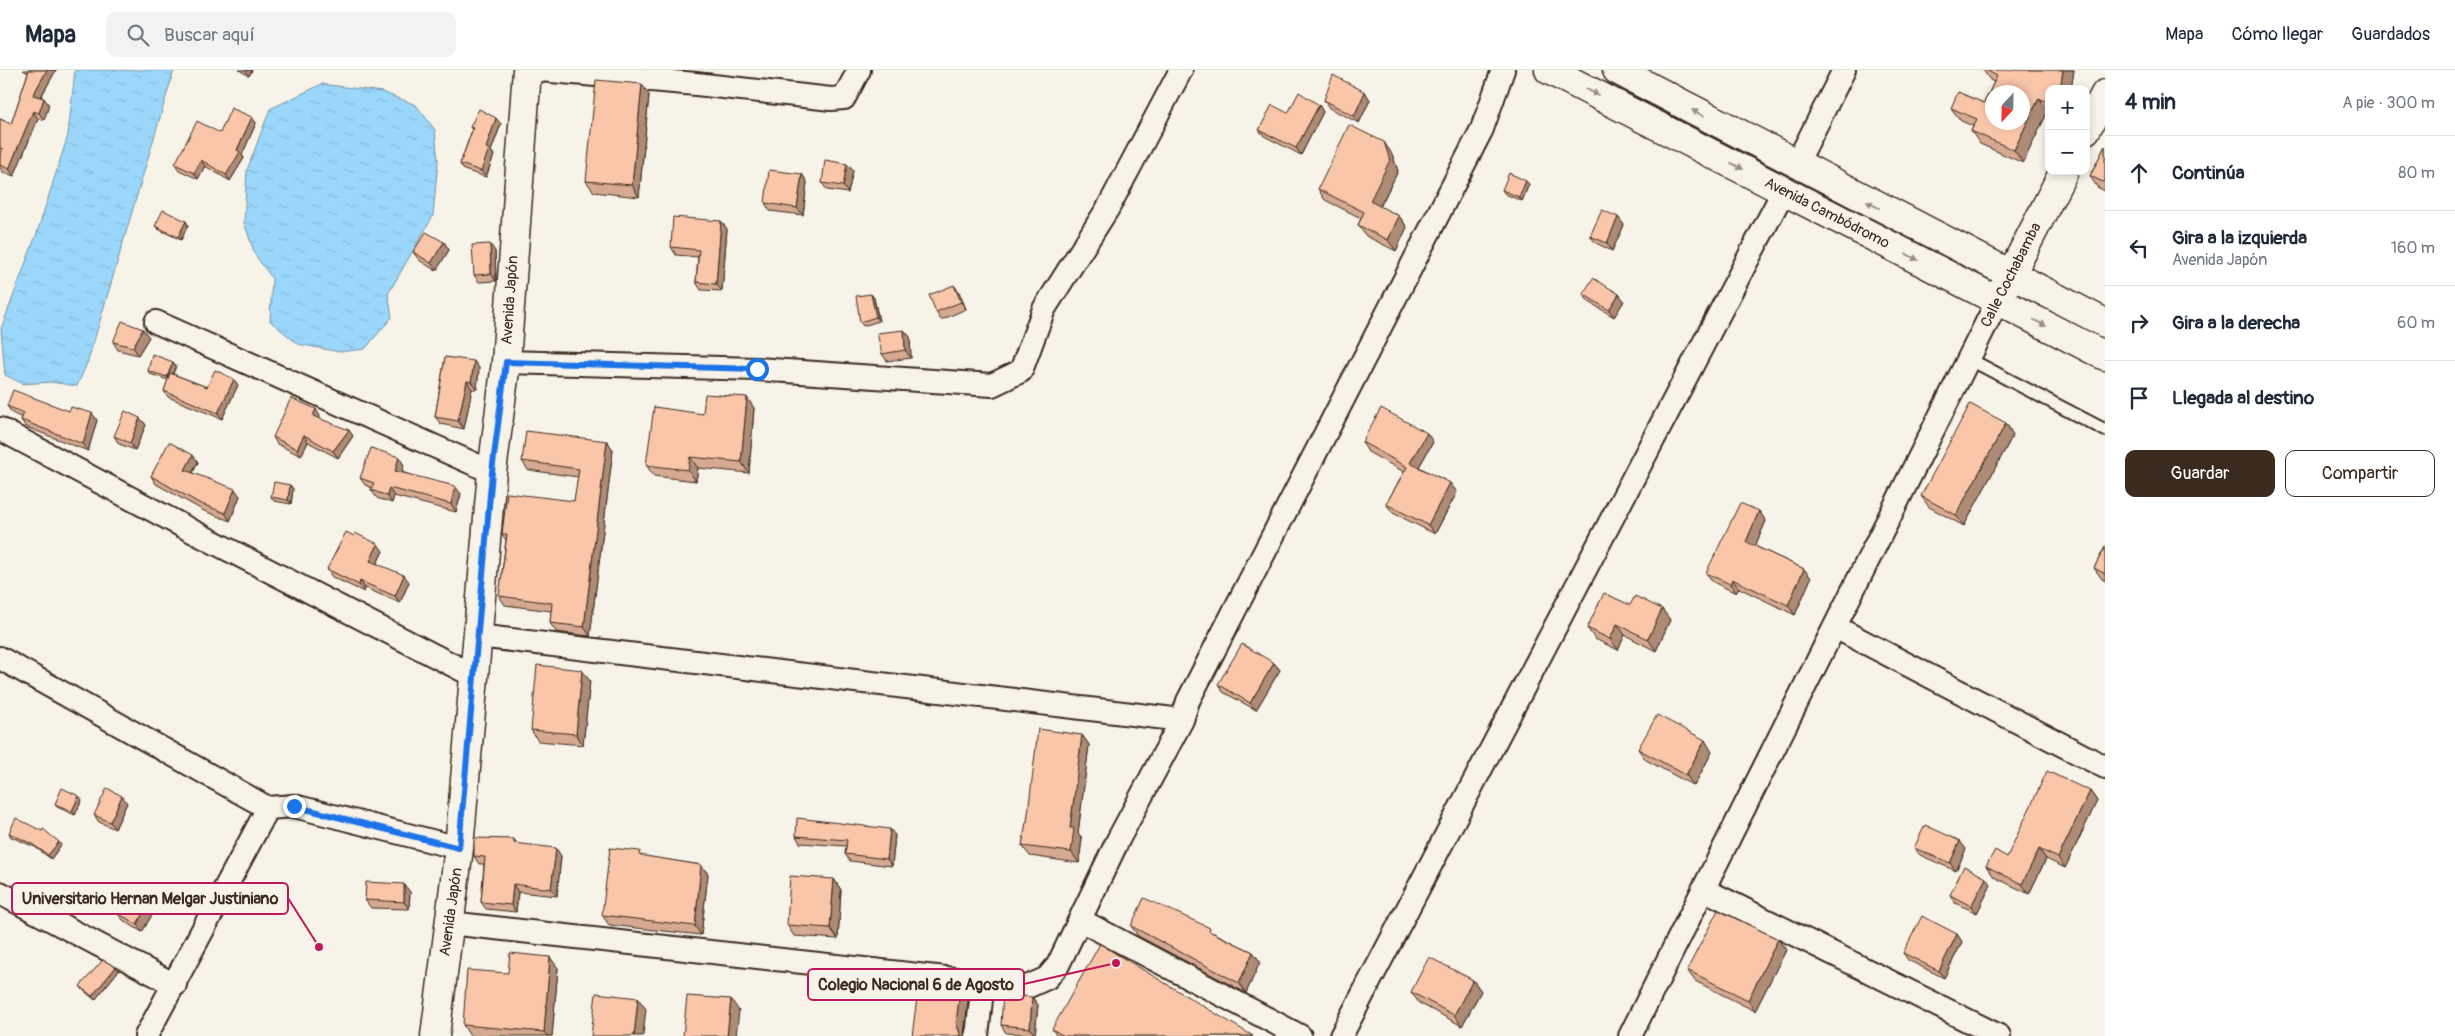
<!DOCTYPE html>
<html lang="es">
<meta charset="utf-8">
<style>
body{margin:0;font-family:Pangolin,sans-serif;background:#f2f2f3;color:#1f2937}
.controls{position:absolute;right:15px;top:15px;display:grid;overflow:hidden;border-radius:10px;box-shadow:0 2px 8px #0003}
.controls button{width:45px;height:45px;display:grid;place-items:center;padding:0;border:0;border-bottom:1px solid #e0e1e3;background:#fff;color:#1f2937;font:25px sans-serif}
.compass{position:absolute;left:1985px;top:15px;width:45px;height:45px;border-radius:50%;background:#fff;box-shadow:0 2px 8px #0003;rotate:202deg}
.stop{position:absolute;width:15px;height:15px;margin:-11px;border:4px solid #1a73e8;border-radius:50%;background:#fff}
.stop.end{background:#1a73e8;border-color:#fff;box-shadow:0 1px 5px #0008}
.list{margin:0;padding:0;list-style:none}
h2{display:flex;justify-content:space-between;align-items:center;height:65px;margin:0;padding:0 20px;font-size:21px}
h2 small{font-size:16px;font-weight:400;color:#747a83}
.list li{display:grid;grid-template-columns:32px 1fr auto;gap:15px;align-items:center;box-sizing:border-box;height:75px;padding:0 20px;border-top:1px solid #e0e1e3}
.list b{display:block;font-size:19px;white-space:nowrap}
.list p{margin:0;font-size:16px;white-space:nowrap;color:#747a83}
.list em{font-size:16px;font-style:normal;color:#747a83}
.actions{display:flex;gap:10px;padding:15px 20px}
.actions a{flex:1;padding:11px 0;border:1px solid #3b2a1e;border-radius:10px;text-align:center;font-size:18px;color:#3b2a1e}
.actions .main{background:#3b2a1e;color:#fff}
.icon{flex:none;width:28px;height:28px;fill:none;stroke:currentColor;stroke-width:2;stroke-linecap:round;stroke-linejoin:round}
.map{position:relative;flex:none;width:2105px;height:966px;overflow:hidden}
header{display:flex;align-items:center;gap:30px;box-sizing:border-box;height:70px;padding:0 25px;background:#fff;border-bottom:1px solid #e0e1e3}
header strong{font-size:24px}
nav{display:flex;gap:28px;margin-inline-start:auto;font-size:18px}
.search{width:350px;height:45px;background:#f2f2f3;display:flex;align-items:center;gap:12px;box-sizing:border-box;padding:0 18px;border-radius:10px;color:#747a83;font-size:19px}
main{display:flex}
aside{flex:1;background:#fff}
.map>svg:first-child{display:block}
</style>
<header>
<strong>Mapa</strong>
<div class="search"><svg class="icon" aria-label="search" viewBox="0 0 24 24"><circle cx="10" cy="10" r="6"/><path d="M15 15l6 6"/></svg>Buscar aquí</div>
<nav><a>Mapa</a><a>Cómo llegar</a><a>Guardados</a></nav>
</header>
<main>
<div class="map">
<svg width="2105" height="966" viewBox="0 0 2105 966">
<defs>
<pattern id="water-ripples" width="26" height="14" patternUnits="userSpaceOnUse" patternTransform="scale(1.25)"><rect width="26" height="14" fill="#9ad7fb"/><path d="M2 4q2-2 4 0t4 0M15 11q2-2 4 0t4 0" fill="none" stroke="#86b9d7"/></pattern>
</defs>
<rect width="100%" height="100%" fill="#f7f3e8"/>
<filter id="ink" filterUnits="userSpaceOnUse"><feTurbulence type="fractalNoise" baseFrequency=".02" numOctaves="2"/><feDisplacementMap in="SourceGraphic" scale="10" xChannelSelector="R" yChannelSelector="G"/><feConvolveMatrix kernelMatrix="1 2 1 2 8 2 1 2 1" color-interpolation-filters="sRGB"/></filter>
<g filter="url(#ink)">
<path fill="url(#water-ripples)" stroke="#7492a3" d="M75,0h99l-86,291 -11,25 -26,-4 -28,2 -18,-9 -4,-46 37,-99 30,-95z
M322,14l60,8 34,13 19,25 3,31 -5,55 -45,78 4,23 -27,32 -25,3 -42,-8 -28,-23 2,-43 -17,-23 -11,-33 3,-52 23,-61z"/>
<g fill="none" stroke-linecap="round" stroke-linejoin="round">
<defs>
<path id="lane" d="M1969,289l136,71"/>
<path id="street" d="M540,0l156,14 135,15 13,-1 15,-28
M1796,95l48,-95
M156,252l336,150
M506,292l251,7 235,16 29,-14 23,-62 64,-101 73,-138
M0,359l194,103 280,144
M1835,557l270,140
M478,566l704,84
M0,588l268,150 26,-2 165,42
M1703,819l296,147
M0,823l175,92
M1080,850l220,116
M449,853l578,64 20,-9 11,-13 61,-127 63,-118 6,-19 294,-572 21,-59
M146,966l122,-228
M977,966l6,-54
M1341,966l443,-846
M1630,966l367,-734"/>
<path id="secondary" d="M1549,0l556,286
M1617,0l488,253
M2086,60l19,-36
M2002,222l62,-121
M435,966l24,-188 33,-376 14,-110 21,-292"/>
</defs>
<use href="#lane" stroke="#3b2a1e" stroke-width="15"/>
<use href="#street" stroke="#3b2a1e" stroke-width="26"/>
<use href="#secondary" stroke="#3b2a1e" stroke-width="31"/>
<use href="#lane" stroke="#f7f3e8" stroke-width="11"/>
<use href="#street" stroke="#f7f3e8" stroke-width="22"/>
<use href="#secondary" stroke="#f7f3e8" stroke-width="28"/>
</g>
<path fill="#d6aa92" stroke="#3b2a1e" d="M23,0h33l-15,27 8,8 -5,15 -6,-1 -24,57 -11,-4 -3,-4v-11l1,-4h-1v-34l11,5 17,-51z
M239,0h13l-3,6z
M1983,0h91l-3,19h-22v22h-1l-25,52 -43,-19 -9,-13 2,-5 -12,-5 -10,-13 33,-5 10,-21 -4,-2z
M1365,22l5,8 -11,23 -30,-15 -5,-8z
M649,25l-10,102 -45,-5 -8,-11z
M1319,35l4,7 -22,43 -37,-19 -5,-6 29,-17z
M252,47l4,6 -14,32 2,3 -14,23 -25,-15 -7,13 -19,-9 -4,-6 45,-31z
M501,54l-10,27 3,4 -8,22 -22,-7 -4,-6 12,-34 -2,-3z
M2105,76v45l-8,-4 -7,-11z
M1392,84l6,17 -18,36 19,9 8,11 -11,24 -30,-15 -8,-11 3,-7 -36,-18 -7,-11z
M847,94l6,7 -5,22 -21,-3 -5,-7z
M802,104l5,8 -4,33 -33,-4 -5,-8z
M1526,111l3,3 -7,17 -17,-7 -3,-4z
M1618,147l6,8 -12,26 -16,-8 -6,-7z
M186,151l2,4 -7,15 -23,-11 -3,-3z
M721,151l6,8 -5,62 -21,-1 -5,-8 2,-25 -22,-2 -5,-8z
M444,172l5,8 -13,21 -17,-11 -6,-8z
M495,181l1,30 -17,1 -5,-7z
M959,222l7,17 -25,11 -5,-8z
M871,224l3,4 5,23 -16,5 -3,-4z
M1583,224h36l5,7 -10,16 -25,-15z
M904,260l6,7 1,21 -24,3 -5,-7z
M149,267l-11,18 -20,-5 -5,-8z
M445,287l34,11 -2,21h-5l-8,40 -23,-5 -6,-7z
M173,292l3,4 -3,8 34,13 31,-2 -16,34 -54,-22 -4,-6 4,-11 -18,-6 -2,-3z
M7,336l62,5 28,9 -9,31 -62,-24 -5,-7 1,-2 -10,-5z
M754,338l-5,65 -51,-5 -2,13 -42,-5 -8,-11 57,-51z
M320,346l-1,2 34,18 -15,22 -30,-16 -7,14 -24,-12 -4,-7z
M140,348l6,7 -11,25 -16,-6 -5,-8z
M2006,353l7,12 -49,91 -35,-19 -8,-11z
M607,371l6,9 -23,186 -34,-4 -6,-9 1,-12 -46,-6 -6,-9 7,-56 -4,-6 72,-33 4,-24 -50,-7 -6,-9z
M1362,372h71l-14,25 31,16 7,9 -22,42 -42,-21 -7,-9 18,-32 -36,-20z
M198,392l-5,11 47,23 -10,25 -26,-10 -48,-27 -5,-8z
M404,395l-2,7 59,22 -5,18 -62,-16 -2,7 -15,-5 -6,-8 1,-2 -7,-3 -5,-7z
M290,415l3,4 -2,15 -17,-3 -3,-4z
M1759,441l7,10 -11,25 49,23 7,9 -16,37 -56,-27 -3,5 -23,-11 -7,-9z
M2105,477v34l-3,-2 -8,-11z
M383,481l-6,13 32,18 -9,21 -35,-15 -1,4 -32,-15 -5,-8z
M1662,539l8,11 -14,31 -31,-16 -7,15 -23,-11 -8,-11z
M1274,593l6,7 -24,40 -33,-18 -5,-8z
M590,611l-7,64 -45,-4 -7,-11z
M1082,665l7,10 -11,88 4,5 -3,25 -49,-7 -8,-10 5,-24z
M1638,679l74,3 -18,34 -48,-26z
M2090,721l7,10 -32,67 -19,-9 -17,35 -35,-17 -8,-11 21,-9z
M82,730l-7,15 -18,-8 -2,-3z
M127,733l-12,26 -16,-7 -5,-7z
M9,763l52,12 -10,14 -16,-12 -24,-10z
M895,765l-3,31 -42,-5 -5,-7 1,-8 -46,-3 -4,-7z
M514,769l3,5 44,12 -4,40 -39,-4 -2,20 -30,-3 -5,-7 3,-38h-5l-5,-8z
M1914,778l52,1 -10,22 -36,-16z
M643,786l58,9 7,9 -7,61 -92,-10 -7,-10z
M834,809l7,11 -3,49 -44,-3 -7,-11z
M1991,815l-14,28 -22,-10 -5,-8z
M410,822l-1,17 -38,-1 -6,-8z
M156,838l-14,24 -19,-12 -6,-7z
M1131,856l83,7 39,19 7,10 -14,31 -108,-57z
M1957,864l5,8 -18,36 -36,-18 -5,-7z
M1778,869l8,11 -31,61 -60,-30 -8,-11z
M558,898l-6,68h-82l-7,-11 45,-52z
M119,900l-24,30 -12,-10 -3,-4z
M1473,910l8,11 -19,35 -43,-23 -8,-11z
M1032,927l6,8 -3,30 -29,-2 -5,-8z
M1052,959l201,7h-196z"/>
<path fill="#ae8b77" stroke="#3b2a1e" d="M47,0h9l-18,32 -5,-7z
M247,0h5l-3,6 -3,-4z
M2063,0h11l-3,19h-11z
M642,14l7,11 -10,102 -7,-12z
M1365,22l5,8 -11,23 -5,-7z
M44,28l5,7 -5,15 -5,-7z
M2039,28l9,13 -25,52 -9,-13z
M1319,35l4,7 -22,43 -5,-7z
M33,41l5,8 -24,57 -5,-7z
M252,47l4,6 -14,32 2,3 -14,23 -4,-6z
M496,48l5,6 -10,27 3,4 -8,22 -5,-6 5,-23z
M1384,72l8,12 6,17 -21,41 -7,-11z
M201,90l4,6 -7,13 -4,-6z
M847,94l6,7 -5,22 -5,-7z
M802,104l5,8 -4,33 -6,-7z
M1526,111l3,3 -7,17 -3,-4z
M1399,146l8,11 -11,24 -8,-11z
M1618,147l6,8 -12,26 -5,-8z
M186,151l2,4 -7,15 -3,-3z
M721,151l6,8 -5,62 -6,-7z
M444,172l5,8 -13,21 -5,-8z
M490,174l5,7 1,30 -5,-7z
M954,215l5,7 7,17 -5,-7z
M871,224l3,4 5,23 -3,-4z
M1619,224l5,7 -10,16 -5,-7z
M143,259l6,8 -11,18 -5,-8z
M904,260l6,7 1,21 -6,-8z
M474,291l5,7 -2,21 -6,-7z
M173,292l3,4 -6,15 -3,-4z
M234,309l4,6 -16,34 -4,-6z
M467,311l5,8 -8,40 -6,-8z
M747,327l7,11 -5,65 -8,-11z
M316,339l4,7 -3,7 -4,-7z
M92,343l5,7 -9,31 -5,-7z
M140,348l6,7 -11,25 -5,-7z
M2006,353l7,12 -49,91 -8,-11z
M349,360l4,6 -15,22 -5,-7z
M1427,363l6,9 -17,30 -6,-9z
M304,365l4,7 -7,14 -4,-7z
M607,371l6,9 -23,186 -6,-9z
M193,385l5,7 -8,15 -5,-7z
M399,387l5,8 -4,13 -5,-7z
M690,387l8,11 -2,13 -8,-11z
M1450,413l7,9 -22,42 -7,-9z
M290,415l3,4 -2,15 -3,-4z
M455,416l6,8 -5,18 -5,-8z
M389,418l5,8 -2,7 -5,-7z
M235,419l5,7 -10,25 -5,-8z
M1759,441l7,10 -13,30 -7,-9z
M378,474l5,7 -8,17 -5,-7z
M1804,499l7,9 -16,37 -7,-10z
M404,505l5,7 -9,21 -5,-7z
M1732,509l7,9 -3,5 -6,-9z
M360,511l5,7 -1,4 -5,-7z
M1662,539l8,11 -14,31 -8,-12z
M1617,554l8,11 -7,15 -8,-11z
M1274,593l6,7 -24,40 -6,-7z
M582,600l8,11 -7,64 -7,-11z
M1082,665l7,10 -11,88 4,5 -3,25 -8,-11 -1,-24z
M1705,670l7,12 -18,34 -8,-11z
M2090,721l7,10 -32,67 -7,-10z
M79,726l3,4 -7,15 -3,-4z
M122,726l5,7 -12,26 -5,-7z
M890,759l5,6 -3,31 -5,-7z
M1960,771l6,8 -10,22 -6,-8z
M59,772l2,3 -10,14 -3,-4z
M556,778l5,8 -4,40 -6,-7z
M2039,779l7,10 -17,35 -7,-10z
M701,795l7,9 -7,61 -6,-9z
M1986,808l5,7 -14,28 -6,-7z
M834,809l7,11 -3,49 -8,-11z
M404,814l6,8 -1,17 -5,-7z
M513,814l5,8 -2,20 -5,-7z
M150,830l6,8 -14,24 -5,-8z
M1957,864l5,8 -18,36 -5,-7z
M1778,869l8,11 -31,61 -7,-11z
M1253,882l7,10 -14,31 -7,-10z
M550,887l8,11 -6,68h-5l-3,-4z
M116,897l3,3 -24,30 -3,-4z
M1473,910l8,11 -19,35 -8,-11z
M960,920l8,11 -4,34 1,1h-4l-5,-13z
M1032,927l6,8 -3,30 -5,-7z
M638,928l8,11 -3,27h-9z
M731,929l8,12 -3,25h-9z"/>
<path fill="#f9c6aa" stroke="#3b2a1e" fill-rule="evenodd" d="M29,0h18l-14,25 11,3 -5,15 -6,-2 -24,58 -9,-4v-8l3,-8 -3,-1v-29l11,5z
M1986,0h77l-3,19h-11v14l-10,-5 -25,52 -43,-19 6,-12 -26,-11 7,-16 26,11 13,-27zM1992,22h30v30h-30z
M1333,5l32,17 -11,24 -30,-16z
M596,10l46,4 -10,101 -46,-4z
M1299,22l20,13 -23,43 -37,-18 13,-25 16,8z
M231,38l21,9 -15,33 3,2 -14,23 -25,-15 -7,13 -19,-9 22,-43 23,12z
M479,39l17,9 -10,30 3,1 -8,22 -21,-7 13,-36 -3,-1z
M1349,55l35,17 6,18 -20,41 29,15 -11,24 -30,-15 6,-13 -46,-23z
M2105,76v34l-2,2 -13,-6z
M825,90l22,4 -4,22 -21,-3z
M769,100l33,4 -5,34 -32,-5z
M1509,103l17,8 -7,16 -17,-7z
M163,140l23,11 -8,16 -23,-11z
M1602,140l16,7 -11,26 -17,-7z
M673,147l48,4 -5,63 -20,-2 3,-32 -28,-3z
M426,162l18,10 -13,21 -18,-11z
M490,174l1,30 -17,1 -2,-30z
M1593,208l26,16 -10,16 -26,-16z
M954,215l7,17 -25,10 -7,-17z
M871,224l5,23 -16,5 -4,-26z
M122,251l21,8 -10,18 -20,-5z
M904,260l1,20 -23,4 -5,-21z
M152,284l21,8 -6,15 -19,-6z
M445,287l29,4 -3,21 -4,-1 -9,40 -23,-4z
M215,300l19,9 -16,34 -54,-22 6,-18 37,14z
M13,320l56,21 2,-4 21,6 -9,31 -62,-24 3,-7 -17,-7z
M705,324l42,3 -6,65 -51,-5 -2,13 -42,-5 8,-58 49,7z
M291,328l25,11 -3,7 36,14 -16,21 -29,-16 -7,14 -24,-12z
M1970,334l36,19 -50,92 -35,-19z
M1381,338l46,25 -17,30 40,20 -22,42 -42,-21 21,-37 -45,-25z
M125,341l15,7 -10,25 -16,-7z
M526,361l81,10 -23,186 -34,-4 2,-20 -53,-7 8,-62h-5l5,-41 67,8 5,-32 -57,-8z
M169,372l24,13 -8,15 50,19 -10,24 -26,-10 -48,-27z
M371,378l28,9 -4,14 60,15 -4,18 -62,-16 -2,8 -16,-6 3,-7 -14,-5z
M274,412l16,3 -2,15 -17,-3z
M1740,433l19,8 -13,31 58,27 -16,36 -56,-26 -2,5 -24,-11z
M346,462l8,4 1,-3 23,11 -8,17 34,14 -9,21 -35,-15 -1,4 -32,-16z
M2105,477v27l-11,-6z
M1604,523l26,12 5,-9 27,13 -14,30 -31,-15 -7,15 -23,-11z
M1242,574l32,19 -24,40 -32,-19z
M537,595l45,5 -6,64 -45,-4z
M1657,645l48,25 -19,35 -48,-26z
M1038,659l44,6 -12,93h4l-3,24 -49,-6 4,-24h1z
M2047,701l43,20 -32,67 -19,-9 -17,35 -36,-18 9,-16 12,7z
M62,718l17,8 -7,15 -17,-7z
M107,718l15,8 -12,26 -16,-7z
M16,748l26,13 1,-2 16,13 -11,13 -16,-11 -23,-11z
M797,748l93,11 -3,30 -42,-5 2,-14 -51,-4z
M1925,755l35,16 -10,22 -36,-15z
M474,768l40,1v4l42,5 -5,41 -38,-5 -2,21 -30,-3 4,-45 -11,-1z
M610,778l30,3 -1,4 62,10 -6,61 -93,-11z
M1964,796l22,12 -15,28 -21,-11z
M790,806l44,3 -4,49 -43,-3z
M366,812l38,2v18l-39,-2z
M131,819l19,11 -13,24 -20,-11z
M1144,828l66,30 -1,3 44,21 -14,31 -108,-57z
M1718,840l60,29 -30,61 -61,-30z
M1922,846l35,18 -18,37 -36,-18z
M1100,874l153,92h-189l-12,-7z
M510,883l40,4 -6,75 -81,-7 4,-55 41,3z
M1429,887l44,23 -19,35 -43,-23z
M103,890l13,7 -24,29 -12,-10z
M919,912l38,4 3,4 -4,33 5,13h-49z
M596,923l42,5 -4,38h-43z
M1003,924l29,3 -2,31 -29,-3z
M687,926l44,3 -4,37h-44z"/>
<defs><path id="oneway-solid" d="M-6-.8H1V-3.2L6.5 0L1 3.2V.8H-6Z" transform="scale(1.25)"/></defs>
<g fill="#998e83">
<use href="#oneway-solid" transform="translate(1592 22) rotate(27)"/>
<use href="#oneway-solid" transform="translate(1698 43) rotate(-152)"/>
<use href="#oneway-solid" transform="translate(1737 96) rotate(27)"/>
<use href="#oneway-solid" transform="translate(1873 135) rotate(-153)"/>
<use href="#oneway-solid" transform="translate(1912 187) rotate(28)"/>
<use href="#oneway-solid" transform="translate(2040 253) rotate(27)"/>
</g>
</g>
<g fill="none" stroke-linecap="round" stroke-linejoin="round" filter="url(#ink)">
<path stroke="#1a73e8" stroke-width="6" d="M294,736l165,42 33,-376 14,-110 251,7"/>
</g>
<g text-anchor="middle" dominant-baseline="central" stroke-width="4.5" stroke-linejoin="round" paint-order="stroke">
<g font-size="15" fill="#3b2a1e" stroke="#f7f3e8">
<text transform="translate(1827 143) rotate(27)">Avenida Cambódromo</text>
<text transform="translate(2011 205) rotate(-63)">Calle Cochabamba</text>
<text transform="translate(510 230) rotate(-86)">Avenida Japón</text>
<text transform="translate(451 842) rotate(-82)">Avenida Japón</text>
</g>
</g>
<path fill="none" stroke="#c2185b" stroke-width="2" d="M319 877L288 828M1116 893L1024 914"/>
<g fill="#c2185b" stroke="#f7f3e8" stroke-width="2">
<circle cx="319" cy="877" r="5"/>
<circle cx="1116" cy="893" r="5"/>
</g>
<g fill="#f7f3e8" stroke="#c2185b" stroke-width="2">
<rect x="12" y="813" width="276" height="31" rx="5"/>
<rect x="808" y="899" width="216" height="31" rx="5"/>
</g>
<g font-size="16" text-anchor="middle" font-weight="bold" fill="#3b2a1e">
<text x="150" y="834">Universitario Hernan Melgar Justiniano</text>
<text x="916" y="920">Colegio Nacional 6 de Agosto</text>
</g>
</svg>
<div class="controls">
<button>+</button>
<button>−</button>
</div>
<svg class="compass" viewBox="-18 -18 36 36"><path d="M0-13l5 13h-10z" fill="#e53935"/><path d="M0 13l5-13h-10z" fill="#747a83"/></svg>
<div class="stop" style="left:757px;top:299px"></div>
<div class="stop end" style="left:294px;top:736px"></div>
</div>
<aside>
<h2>4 min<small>A pie · 300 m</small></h2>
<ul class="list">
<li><svg class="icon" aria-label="ahead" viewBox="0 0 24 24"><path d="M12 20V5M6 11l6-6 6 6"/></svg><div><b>Continúa</b></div><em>80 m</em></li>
<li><svg class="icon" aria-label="left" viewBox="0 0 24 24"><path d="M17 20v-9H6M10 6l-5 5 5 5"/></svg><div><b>Gira a la izquierda</b><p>Avenida Japón</p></div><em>160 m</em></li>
<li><svg class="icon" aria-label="right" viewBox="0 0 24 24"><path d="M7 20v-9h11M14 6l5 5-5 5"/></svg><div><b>Gira a la derecha</b></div><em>60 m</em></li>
<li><svg class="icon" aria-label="arrive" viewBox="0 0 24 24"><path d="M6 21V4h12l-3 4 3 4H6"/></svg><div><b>Llegada al destino</b></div></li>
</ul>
<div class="actions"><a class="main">Guardar</a><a>Compartir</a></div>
</aside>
</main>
